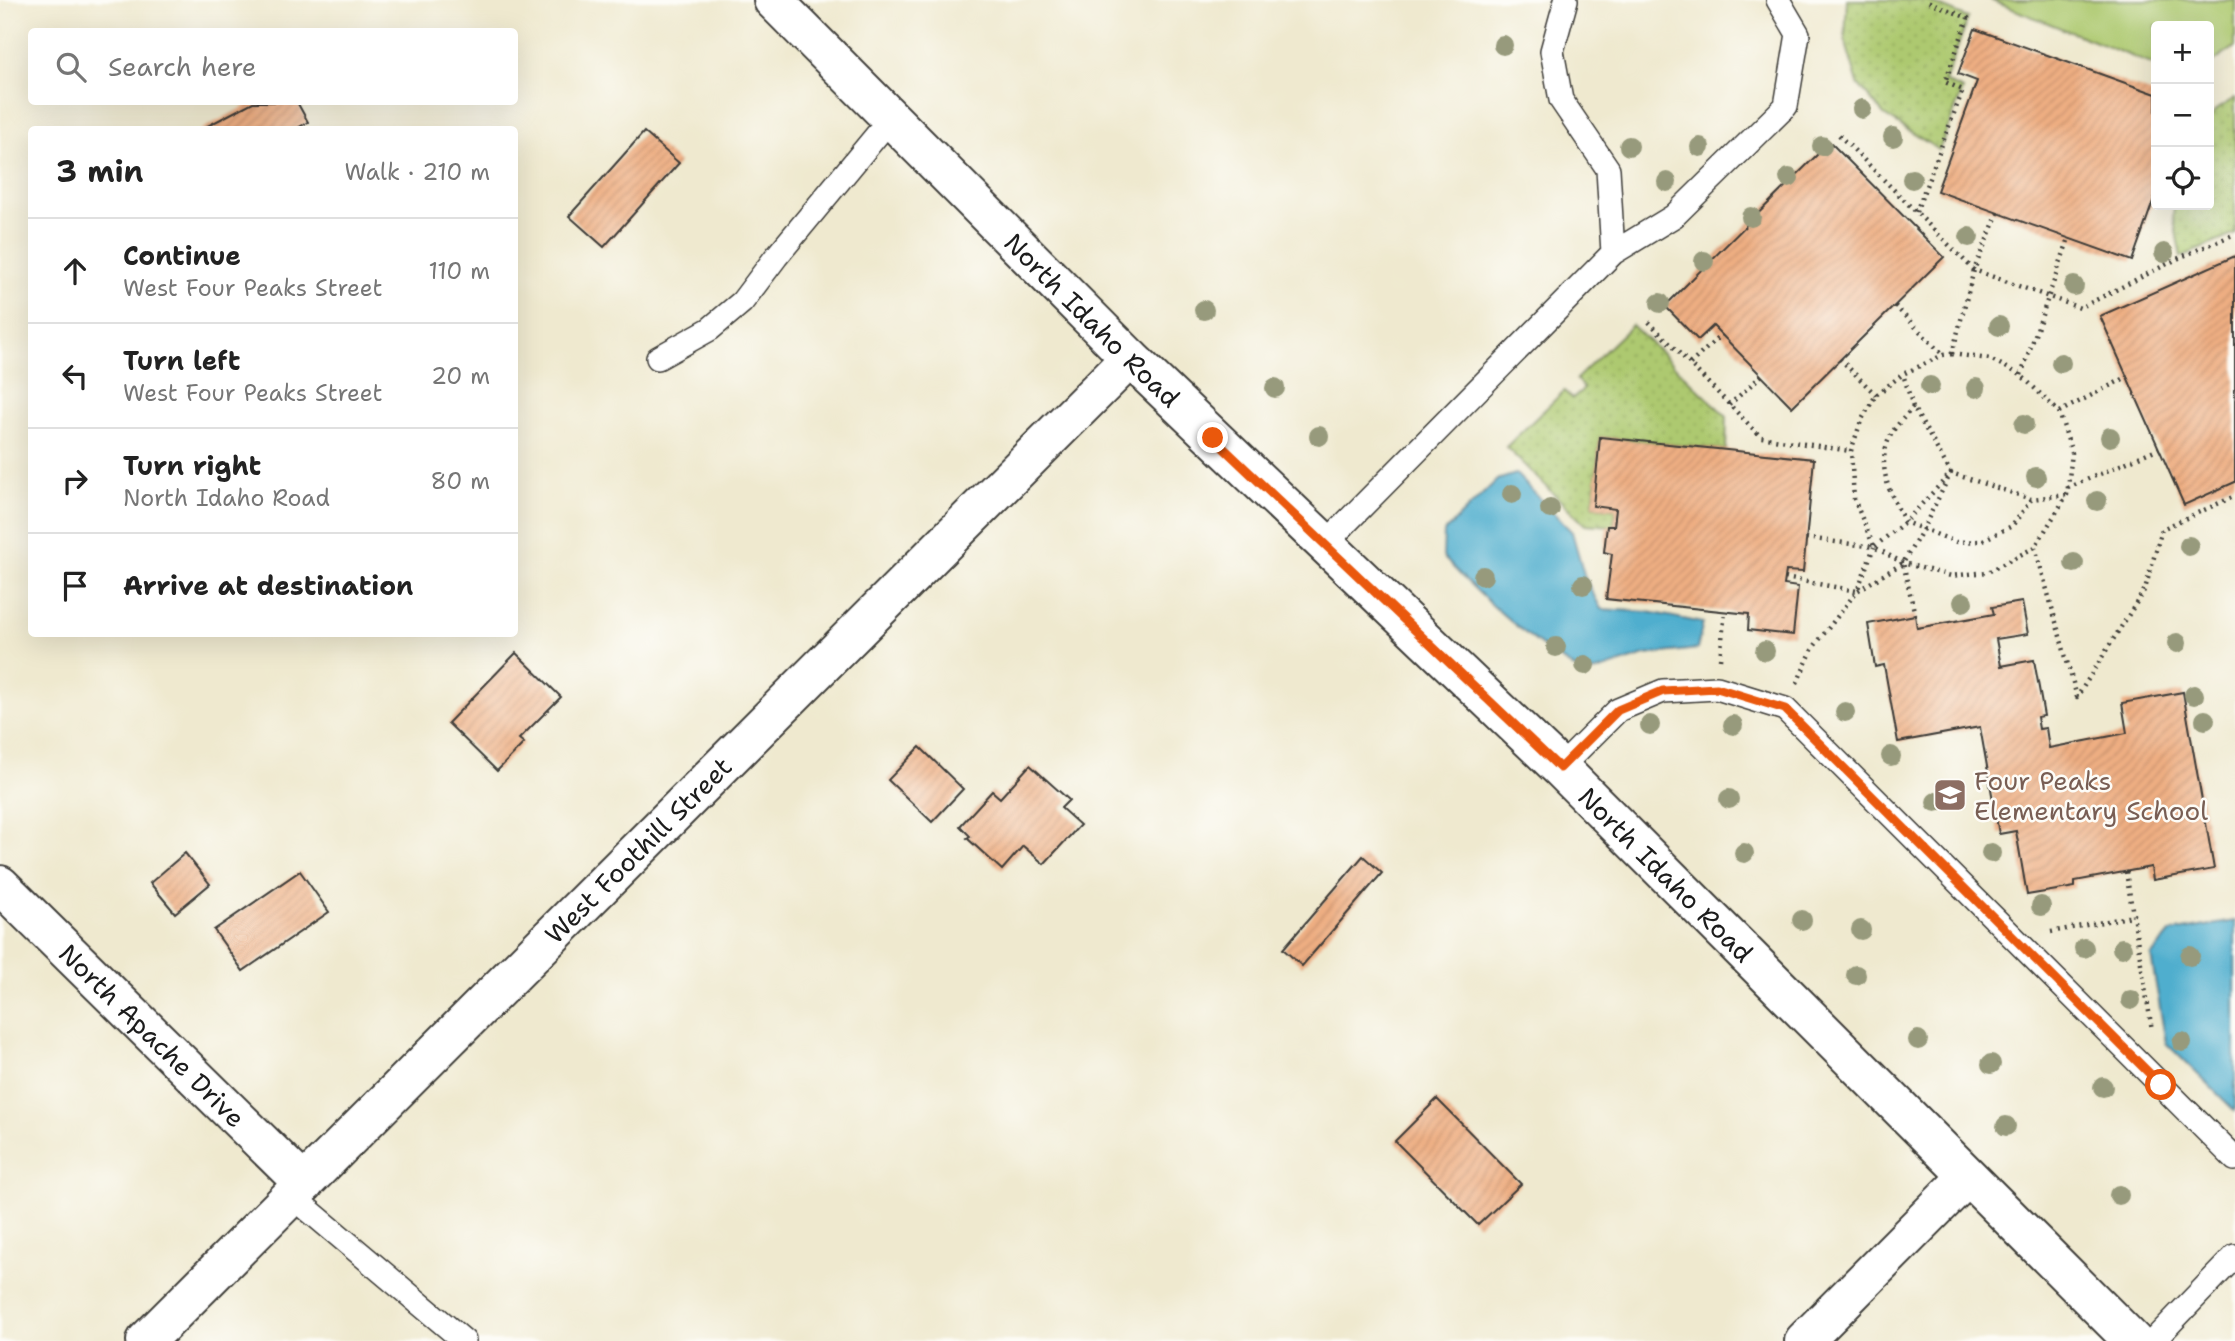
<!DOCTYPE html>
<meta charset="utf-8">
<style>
body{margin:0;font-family:"Shantell Sans",sans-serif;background:#f2f2f2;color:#222}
.controls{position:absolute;right:21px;top:21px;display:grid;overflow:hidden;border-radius:7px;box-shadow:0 7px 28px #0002}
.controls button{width:63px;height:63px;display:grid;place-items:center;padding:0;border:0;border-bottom:2px solid #e0e0e0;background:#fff;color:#222;font:35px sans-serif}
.stop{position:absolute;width:21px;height:21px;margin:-16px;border:5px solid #ea580c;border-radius:50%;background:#fff}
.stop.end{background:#ea580c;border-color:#fff;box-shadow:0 2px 7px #0008}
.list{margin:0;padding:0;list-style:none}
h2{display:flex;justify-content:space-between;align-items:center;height:91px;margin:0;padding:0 28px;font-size:30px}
h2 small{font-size:23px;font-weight:400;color:#767676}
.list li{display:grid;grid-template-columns:46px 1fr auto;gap:21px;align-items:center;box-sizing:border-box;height:105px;padding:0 28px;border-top:2px solid #e0e0e0}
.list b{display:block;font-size:26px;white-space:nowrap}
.list p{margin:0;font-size:23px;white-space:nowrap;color:#767676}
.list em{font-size:23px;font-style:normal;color:#767676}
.icon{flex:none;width:38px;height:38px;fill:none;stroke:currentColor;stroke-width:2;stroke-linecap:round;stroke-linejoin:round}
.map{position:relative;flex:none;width:2235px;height:1341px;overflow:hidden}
.search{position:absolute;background:#fff;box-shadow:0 7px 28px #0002;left:28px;top:28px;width:490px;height:77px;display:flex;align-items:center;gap:18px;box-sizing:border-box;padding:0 24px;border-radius:7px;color:#767676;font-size:26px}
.panel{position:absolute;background:#fff;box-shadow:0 7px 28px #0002;left:28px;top:126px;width:490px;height:511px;border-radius:7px}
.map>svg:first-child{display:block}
</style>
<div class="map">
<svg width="2235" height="1341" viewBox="0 0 2235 1341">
<defs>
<pattern id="grass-dots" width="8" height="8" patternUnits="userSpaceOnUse" patternTransform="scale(1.75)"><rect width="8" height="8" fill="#adc96f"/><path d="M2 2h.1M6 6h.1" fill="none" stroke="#94ac60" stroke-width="1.8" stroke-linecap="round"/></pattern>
<pattern id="building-hatch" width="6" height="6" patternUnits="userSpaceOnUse" patternTransform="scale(1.75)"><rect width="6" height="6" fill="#eeae82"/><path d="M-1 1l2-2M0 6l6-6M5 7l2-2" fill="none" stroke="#cc9570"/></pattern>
</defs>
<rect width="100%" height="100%" fill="#fdfcf7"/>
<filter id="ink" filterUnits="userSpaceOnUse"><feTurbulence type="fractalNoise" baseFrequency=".0143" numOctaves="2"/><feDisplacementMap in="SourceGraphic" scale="14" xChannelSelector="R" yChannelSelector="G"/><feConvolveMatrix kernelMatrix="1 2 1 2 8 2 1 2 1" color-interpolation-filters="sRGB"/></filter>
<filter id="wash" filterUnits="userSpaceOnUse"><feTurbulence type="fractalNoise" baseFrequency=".00686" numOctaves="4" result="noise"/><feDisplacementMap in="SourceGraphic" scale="28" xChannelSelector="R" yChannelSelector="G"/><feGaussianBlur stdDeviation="1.57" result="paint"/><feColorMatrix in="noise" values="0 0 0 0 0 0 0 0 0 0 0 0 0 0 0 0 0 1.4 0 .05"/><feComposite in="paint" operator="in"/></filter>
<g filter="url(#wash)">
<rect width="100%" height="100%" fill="#efe9cf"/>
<path fill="url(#grass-dots)" stroke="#647246" stroke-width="2" d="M1847,0h78l43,18 -23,64 18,8 -24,60 -55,-35 -26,-31 -13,-44z
M2235,98v136l-54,23 -8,-41 1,-11h35v-86l8,-10z
M1632,325l95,92 -1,33 -126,-13 -7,69 23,3 -2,17 -30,-2 -78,-77 58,-56 9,8 11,-11 -8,-9z"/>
<path fill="#adc96f" stroke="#647246" stroke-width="2" d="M1990,0h245v47l-26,18v-39h-53v40z"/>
<path fill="#50aece" stroke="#366575" stroke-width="2" d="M1516,474l56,58 13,46 16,31 48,3 54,11 -6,26 -52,6 -60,20c-55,-34 -97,-71 -142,-118l1,-25 53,-52z
M2235,921v190l-69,-68 -15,-87 20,-24z"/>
<g id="blocks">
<path fill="url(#building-hatch)" d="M1975,29l181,65v99l-24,68 -195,-70 40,-110 -19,-7z
M253,102h44l11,20 -14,8h-94z
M644,132l35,31 -75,84 -35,-31z
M1830,142l114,115 -152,150 -79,-81 -15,14 -33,-34z
M2235,256v226l-51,23 -84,-189z
M1600,437l214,22 -11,113 -17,-1 -2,14 14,2 -5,48 -45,-5 1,-16 -143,-15 6,-45 -8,-2 3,-26h7l2,-17 -23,-3z
M2022,602l6,32 -32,5 5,27 33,-6 10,56 -7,1 2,12 7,-1 3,20 78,-15 -5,-30 61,-11 31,177 -61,11 -2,-13 -76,14v6l-48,8 -11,-64 -17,3 -19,-107 -82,15 -14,-77 -9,2 -7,-43 47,-9 2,13 77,-14 -2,-7z
M516,653l45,44 -42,42 5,4 -27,28 -49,-48z
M920,747l43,42 -31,33 -44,-42z
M1030,765l39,35 -8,8 19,17 -36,39 -21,-18 -21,24 -35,-32 3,-2 -10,-10 32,-35 8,7z
M185,853l25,31 -35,29 -25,-30z
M1363,856l19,17 -80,93 -19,-17z
M300,871l29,41 -86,59 -29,-41z
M1437,1099l84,85 -43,41 -83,-84z"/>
</g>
</g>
<g filter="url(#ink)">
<use href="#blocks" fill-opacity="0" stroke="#3c3b37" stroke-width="2"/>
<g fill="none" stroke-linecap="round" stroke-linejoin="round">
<defs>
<path id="service" d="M1566,0l-14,51 9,49 47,69 5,84
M658,358l52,-29 32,-27 34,-45 115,-139
M1324,545l289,-292 61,-37 112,-110 12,-72 -20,-34
M1560,768l58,-58 45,-19 54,-3 68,21 450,450
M292,1196l172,145
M2153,1341l82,-85"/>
<g id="minor">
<path id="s1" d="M0,885l304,299"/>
<path id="s2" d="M146,1341l984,-983"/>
<path d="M1804,1341l163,-164"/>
</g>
<g id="tertiary">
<path id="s3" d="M773,0l357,358 430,410 573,573"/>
</g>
</defs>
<use href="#service" stroke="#3c3b37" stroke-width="26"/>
<use href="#minor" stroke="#3c3b37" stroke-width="42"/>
<use href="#tertiary" stroke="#3c3b37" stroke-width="42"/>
<path stroke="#3c3b37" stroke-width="4.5" stroke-dasharray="2 5" stroke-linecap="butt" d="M1839,135l135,135 106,38 101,-51 54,-23
M1916,212l47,-122 -18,-8 23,-64 -43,-18
M1895,306l48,49
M1649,322l112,115 89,14
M1952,354l38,5 31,16 38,37 13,41 -5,42 -32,52 -47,25 -37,4 -48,-13 -29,-16 -20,-48 -3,-48 10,-30 15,-26 27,-21 40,-19z
M1952,354l22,-84 24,-57
M1840,359l36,36
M1690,364l32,-30
M2021,375l48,-137
M1729,405l33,-30
M1913,407c-7,9 -16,17 -21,26 -18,31 -2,61 13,89l51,20 25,-1 31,-15 19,-26
M2059,412l68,-35
M2068,488l91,-40
M1806,538l68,9 31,-25 46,-49 -38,-66 -10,-33
M2035,547l42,150 68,-108 17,-60 73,-33
M1785,578l72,13 17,-44
M1915,615l-12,-52 19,-32 29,-58 80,26 35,-4
M1720,659l5,-48
M1797,683l16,-35 44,-57 46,-28
M2126,872l26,158
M2051,932l82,-16"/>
<use href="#service" stroke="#fff" stroke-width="23"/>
<use href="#minor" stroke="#fff" stroke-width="38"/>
<use href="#tertiary" stroke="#fff" stroke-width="38"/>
</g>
<g fill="#979a7c">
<circle cx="1503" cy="45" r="10"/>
<circle cx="1862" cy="109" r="10"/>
<circle cx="1893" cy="137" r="10"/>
<circle cx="1629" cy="146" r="10"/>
<circle cx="1822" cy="146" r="10"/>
<circle cx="1700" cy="147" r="10"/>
<circle cx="1789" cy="178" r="10"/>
<circle cx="1912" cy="179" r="10"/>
<circle cx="1667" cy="182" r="10"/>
<circle cx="1751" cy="217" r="10"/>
<circle cx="1969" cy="237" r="10"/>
<circle cx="2164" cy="253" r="10"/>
<circle cx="1704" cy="261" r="10"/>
<circle cx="2074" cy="286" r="10"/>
<circle cx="1660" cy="303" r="10"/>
<circle cx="1204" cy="310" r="10"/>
<circle cx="1999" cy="326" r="10"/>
<circle cx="2061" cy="363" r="10"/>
<circle cx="1930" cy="386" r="10"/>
<circle cx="1275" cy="388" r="10"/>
<circle cx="1976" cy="388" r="10"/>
<circle cx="2024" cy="424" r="10"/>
<circle cx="1319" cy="436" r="10"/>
<circle cx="2110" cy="437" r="10"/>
<circle cx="2036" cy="477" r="10"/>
<circle cx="1512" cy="494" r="10"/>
<circle cx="2097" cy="501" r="10"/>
<circle cx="1550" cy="509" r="10"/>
<circle cx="2189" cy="546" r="10"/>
<circle cx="2074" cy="563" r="10"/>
<circle cx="1483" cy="576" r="10"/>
<circle cx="1583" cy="585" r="10"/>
<circle cx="1963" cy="602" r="10"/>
<circle cx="2177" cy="643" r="10"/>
<circle cx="1556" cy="647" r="10"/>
<circle cx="1765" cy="651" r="10"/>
<circle cx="1585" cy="665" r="10"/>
<circle cx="2194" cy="695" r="10"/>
<circle cx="1845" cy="712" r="10"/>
<circle cx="2205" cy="720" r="10"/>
<circle cx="1650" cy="725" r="10"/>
<circle cx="1733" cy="725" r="10"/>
<circle cx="1891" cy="756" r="10"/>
<circle cx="1729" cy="799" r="10"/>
<circle cx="1936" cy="802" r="10"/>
<circle cx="1744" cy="853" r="10"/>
<circle cx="1991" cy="853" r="10"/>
<circle cx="2041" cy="906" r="10"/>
<circle cx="1802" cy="920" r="10"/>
<circle cx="1861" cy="930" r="10"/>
<circle cx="2084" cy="948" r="10"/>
<circle cx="2122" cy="948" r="10"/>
<circle cx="2190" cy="956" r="10"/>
<circle cx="1856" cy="975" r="10"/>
<circle cx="2131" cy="1000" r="10"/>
<circle cx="1918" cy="1040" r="10"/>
<circle cx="2182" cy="1042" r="10"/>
<circle cx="1991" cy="1064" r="10"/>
<circle cx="2103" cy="1087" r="10"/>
<circle cx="2006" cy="1126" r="10"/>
<circle cx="2119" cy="1195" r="10"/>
</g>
</g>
<g fill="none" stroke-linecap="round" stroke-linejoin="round" filter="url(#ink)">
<path stroke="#ea580c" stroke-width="9" d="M1213,438l347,330 58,-58 45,-19 54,-3 68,21 376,376"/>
</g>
<defs>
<symbol id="school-square" viewBox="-11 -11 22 22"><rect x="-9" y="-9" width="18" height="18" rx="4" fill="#8d6e63" stroke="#fdfcf7"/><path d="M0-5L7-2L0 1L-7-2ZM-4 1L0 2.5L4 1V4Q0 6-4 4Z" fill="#fff"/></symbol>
</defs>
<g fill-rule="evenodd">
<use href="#school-square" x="1931" y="776" width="38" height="38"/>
</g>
<g text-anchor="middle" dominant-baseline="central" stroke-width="5" stroke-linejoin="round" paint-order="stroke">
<g font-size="26" fill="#1c1c1c" stroke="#fdfcf7">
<text stroke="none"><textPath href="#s3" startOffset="452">North Idaho Road</textPath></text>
<text stroke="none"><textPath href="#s2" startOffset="695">West Foothill Street</textPath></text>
<text stroke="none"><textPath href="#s3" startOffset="1250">North Idaho Road</textPath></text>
<text stroke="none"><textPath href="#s1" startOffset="214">North Apache Drive</textPath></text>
</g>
<g font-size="26" fill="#785e54" stroke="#fdfcf7" text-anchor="start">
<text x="1974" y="780">Four Peaks<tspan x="1974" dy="30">Elementary School</tspan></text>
</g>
</g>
</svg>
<div class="controls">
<button>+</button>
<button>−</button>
<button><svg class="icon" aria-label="locate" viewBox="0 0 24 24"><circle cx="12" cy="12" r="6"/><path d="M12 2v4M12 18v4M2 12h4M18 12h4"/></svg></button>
</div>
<div class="stop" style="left:2161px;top:1085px"></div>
<div class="stop end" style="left:1213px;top:438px"></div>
<div class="search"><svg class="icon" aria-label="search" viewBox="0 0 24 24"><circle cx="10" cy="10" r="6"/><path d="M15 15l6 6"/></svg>Search here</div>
<section class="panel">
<h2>3 min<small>Walk · 210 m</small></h2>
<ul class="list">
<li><svg class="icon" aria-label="ahead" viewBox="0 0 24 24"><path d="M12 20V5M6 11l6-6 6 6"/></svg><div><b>Continue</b><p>West Four Peaks Street</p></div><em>110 m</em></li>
<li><svg class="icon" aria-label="left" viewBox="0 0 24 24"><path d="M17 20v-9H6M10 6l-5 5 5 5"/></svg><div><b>Turn left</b><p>West Four Peaks Street</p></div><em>20 m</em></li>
<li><svg class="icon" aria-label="right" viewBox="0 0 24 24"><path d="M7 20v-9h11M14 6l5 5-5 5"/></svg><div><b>Turn right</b><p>North Idaho Road</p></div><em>80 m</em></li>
<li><svg class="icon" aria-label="arrive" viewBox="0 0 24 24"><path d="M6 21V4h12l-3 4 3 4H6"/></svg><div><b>Arrive at destination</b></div></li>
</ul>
</section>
</div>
